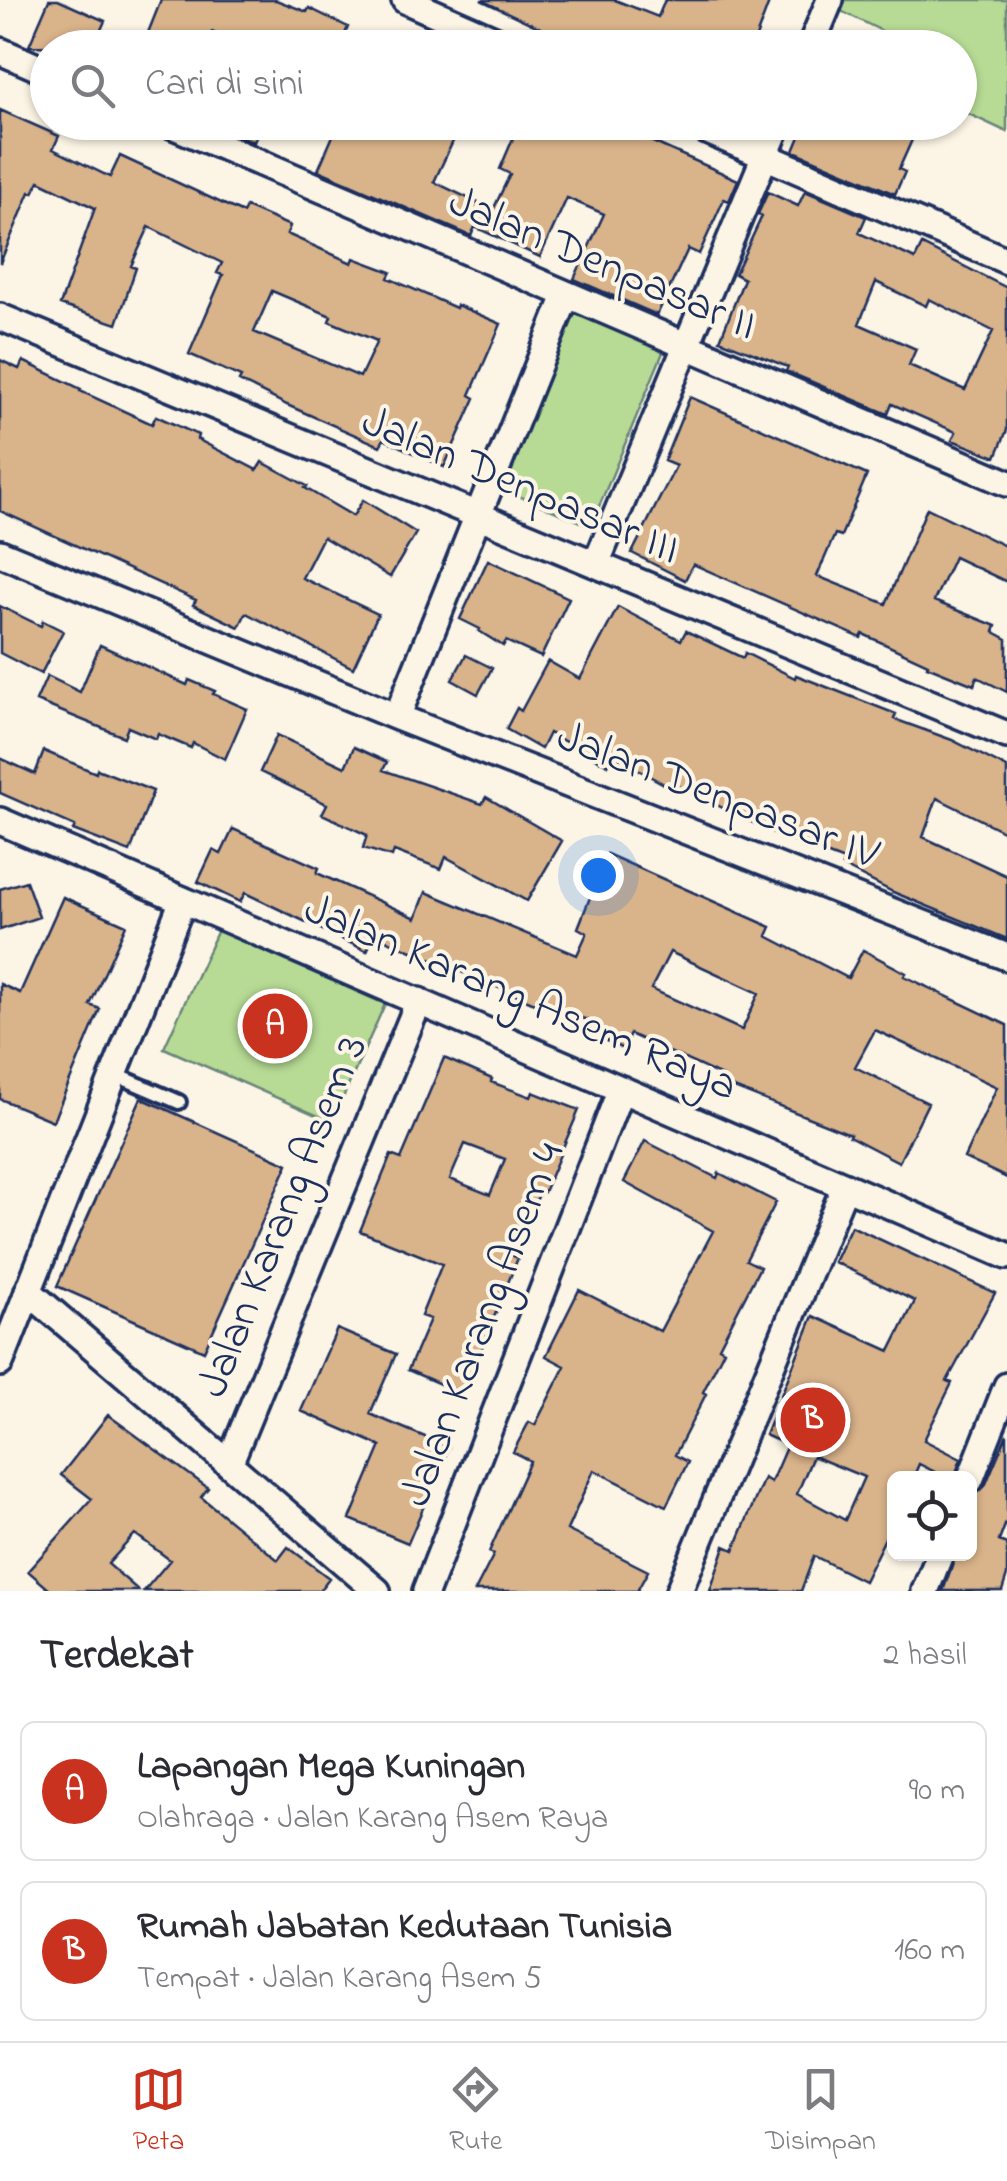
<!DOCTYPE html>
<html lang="id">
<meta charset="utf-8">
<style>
body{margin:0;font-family:"Indie Flower",sans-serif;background:#f7f7f7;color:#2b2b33}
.controls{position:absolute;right:30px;bottom:30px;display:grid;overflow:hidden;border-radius:15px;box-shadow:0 2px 8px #0004}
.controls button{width:90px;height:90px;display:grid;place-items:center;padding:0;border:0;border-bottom:2px solid #e1e1e2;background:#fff;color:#2b2b33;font:50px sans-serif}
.you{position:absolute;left:598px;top:875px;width:35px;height:35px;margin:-25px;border:8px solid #fff;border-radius:50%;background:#1a73e8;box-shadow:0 0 0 15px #1a73e833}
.badge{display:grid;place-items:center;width:65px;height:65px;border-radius:50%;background:#c8321e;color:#fff;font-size:32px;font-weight:700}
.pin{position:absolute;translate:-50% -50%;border:5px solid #fff;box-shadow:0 2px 10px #0006}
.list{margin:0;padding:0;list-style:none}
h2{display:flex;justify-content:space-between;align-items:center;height:130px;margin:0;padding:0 40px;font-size:42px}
h2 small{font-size:32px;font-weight:400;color:#7c7c81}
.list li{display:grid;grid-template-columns:65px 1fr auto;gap:30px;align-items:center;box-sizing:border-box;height:140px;margin:0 20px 20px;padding:0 20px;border:2px solid #e1e1e2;border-radius:15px}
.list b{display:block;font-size:38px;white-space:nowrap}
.list p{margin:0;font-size:32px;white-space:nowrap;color:#7c7c81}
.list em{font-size:32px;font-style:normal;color:#7c7c81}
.icon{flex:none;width:55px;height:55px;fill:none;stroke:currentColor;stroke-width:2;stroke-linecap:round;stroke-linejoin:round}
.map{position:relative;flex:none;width:1007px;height:1591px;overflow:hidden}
.search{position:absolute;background:#fff;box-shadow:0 2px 8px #0004;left:30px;right:30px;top:30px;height:110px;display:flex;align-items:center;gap:25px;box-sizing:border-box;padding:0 35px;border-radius:55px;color:#7c7c81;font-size:38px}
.sheet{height:450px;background:#fff}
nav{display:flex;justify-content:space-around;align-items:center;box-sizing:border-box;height:140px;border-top:2px solid #e1e1e2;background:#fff;font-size:28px;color:#7c7c81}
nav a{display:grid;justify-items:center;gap:5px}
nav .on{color:#c8321e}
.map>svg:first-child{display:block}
</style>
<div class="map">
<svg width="1007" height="1591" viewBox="0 0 1007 1591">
<rect width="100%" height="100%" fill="#fcf5e5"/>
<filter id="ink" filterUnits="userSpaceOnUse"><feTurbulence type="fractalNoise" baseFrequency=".01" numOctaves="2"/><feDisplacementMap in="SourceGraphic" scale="20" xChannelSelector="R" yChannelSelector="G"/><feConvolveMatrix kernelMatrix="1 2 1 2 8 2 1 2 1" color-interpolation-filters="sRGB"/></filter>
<g filter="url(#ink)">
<path fill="#b7db95" stroke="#69857a" stroke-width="2.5" d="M841,0h166v132l-47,-22v-62l-45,-1 -78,-38z
M567,310l97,40 -73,176 -97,-40z
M218,930l167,74 -53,118 -168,-74z"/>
<path fill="#d9b38a" stroke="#1b2f5e" stroke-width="2.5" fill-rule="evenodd" d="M49,0h9l47,21 -5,11 35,16 -106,-2z
M161,0h115l31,12 2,-4 39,19 -9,21h-89l-38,-16 -6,16h-64z
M481,0h134l43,17 7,-17h105l-18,48h-99l-29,-13 -6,13h-35z
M0,110l59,26 -6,13 57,28 10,-21 123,57 3,-6 44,19 -3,8 65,29 2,-5 37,14 -3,6 68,30 1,-3 44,19 -31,71 5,3 -31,69 -60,-28 -4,7 -93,-41 -48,-24 2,-4 -52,-23 34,-79 -6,-2 5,-10 -73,-36 -18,39 5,2 -19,56 -57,-19 35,-97 -56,-27 -6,12 -3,-1 -30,71zM272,291l59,25 -2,5 48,20 -17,36 -106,-45z
M207,122h55l-8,20z
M339,122h123l-28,60 59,28 17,-36 -10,-5 20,-47h76l39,17 2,-4 101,45 -9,21 -5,-2 -25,55 -11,-5 -31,66 -83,-36 30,-65 -37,-16 -27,59 -65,-30 -4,9 -153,-66z
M806,122h114l-21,47 6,3 -10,22 -101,-43z
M805,191l61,26 -7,16 56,26 7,-14 85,43v142l-11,27 -44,-17 4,-8 -64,-28 -4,10 -102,-43 2,-4 -68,-27 24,-61 -9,-5 27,-58 -4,-2 10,-22 30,14zM876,282l50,24 3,-7 64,32 -28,59 -56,-25 7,-16 -57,-25z
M0,360l19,9 4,-8 58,28 -1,2 72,33 4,-8 42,19 -1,4 60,31 5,-8 45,24 -2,2 48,28 10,-16 53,33 -26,44 -67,-40 -21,41 76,36 -25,54 -107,-55 -7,14 -46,-22 3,-5 -196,-89z
M690,397l177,78 -26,61 -6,-2 -18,42 69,28 41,-96 80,39v35l-53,-25 -20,44 62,25 -2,6 13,7v53l-30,-15 -3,8 -47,-19 1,-2 -65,-30 -2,4 -168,-74 -8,16 -53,-27 44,-87 -12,-5z
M488,560l81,38 -28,59 -35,-16 -3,5 -24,-15 1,-2 -20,-10z
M0,606l41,20 2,-5 20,10 -22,43 -41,-21z
M618,607l63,33 5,-9 57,27 2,-5 50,25 1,-3 100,39 -2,5 58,21 55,28v65l-70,-35 -14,39 84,39v63l-114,-47 -51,-26 2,-5 -62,-24 -106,-52 -3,4 -60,-33 -5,9 -59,-32 -8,16 -35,-20 11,-21 4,3 27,-50 32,18z
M100,645l87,40 2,-5 26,11 -2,3 34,15 -22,50 -32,-16 -2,5 -33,-14 -2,5 -28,-12 -4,10 -88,-36 11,-25 33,16z
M466,655l26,13 -14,26 -26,-14z
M277,735l68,32 9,-20 33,15 -4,8 99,34 4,-7 76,44 -35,60 -81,-44 -5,12 -47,-18 -2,6 -29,-9 4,-13 -45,-21 5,-10 -67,-32z
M44,751l52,22 1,-4 56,22 -23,61 -57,-22 2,-4 -75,-33v-35l35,16z
M233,829l86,39 -2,5 99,45 10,-26 151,63 10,-22 -9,-5 29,-74 164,73 -4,9 81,42 15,-28 43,23 -2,3 103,49v153l-43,-20 33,-71 -122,-57 -20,37 73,36 -29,59 -50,-26 1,-2 -131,-52 3,-6 -92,-42 -7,15 -40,-19 5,-10 -51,-16 -163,-69 -7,16 -122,-58 -5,9 -42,-20 15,-32 8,4zM670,952l89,41 -17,37 -91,-41z
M26,881l13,36 -39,13v-41z
M63,897l63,28 -36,80 10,4 -47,112 -53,-22v-115l20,9z
M444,1058l48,21 -1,3 40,15 2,-5 46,18 -35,82 -3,-2 -30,65 7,3 -55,136 -55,-24 22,-51 -9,-3 21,-52 -82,-33 31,-76 10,4zM465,1144l40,15 -15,36 -40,-16z
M141,1098l147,66 -84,187 -147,-65z
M645,1141l72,37 2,-5 57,29 -30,58 14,7 -41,80 5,3 -21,42 3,2 -31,61 13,7 -22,44 -72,-36 -27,60 81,41 -11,20h-162l19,-37 -5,-2 41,-91 -17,-9 16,-30 6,3 30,-59 -19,-10 33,-66 81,41 53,-100 -89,-49z
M851,1226l144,67 -48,88 5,2 -28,57 37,19 -7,19h-7l-28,-14 -6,14h-19v42l-30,61 -50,-25 -13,35h-91l15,-45 9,4 30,-72 7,4 16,-37 -22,-10 48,-119 77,35 25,-50 -81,-39zM813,1456l51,21 -19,43 -48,-26z
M337,1329l59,25 -26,60 79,33 -41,96 -58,-24 31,-73 -80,-35z
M108,1415l100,73 -7,9 77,63 10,-13 41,31 -10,13h-175l26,-31 -35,-26 -27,30 31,27h-88l-23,-20 64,-72 -31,-24z
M1007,1434v86l-8,21 8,3v31l-5,16h-59l13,-37h14v-47l4,-11 11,-10z"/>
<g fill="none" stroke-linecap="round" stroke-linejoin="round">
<defs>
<path id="lane" d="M114,1074l65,28"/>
<path id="street" d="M405,0l109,48
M810,48l20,-48
M0,51l48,21
M165,122l842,361
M687,122l320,139
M0,317l1007,418
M0,553l397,164 610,240
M596,564l183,-442
M397,717l169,-421
M0,821l1007,435
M28,1291l349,300
M0,1363l183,-463
M229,1464l190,-463
M970,1480l37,-94
M426,1591l195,-502
M679,1591l166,-405
M925,1591l15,-37"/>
</defs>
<use href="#lane" stroke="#1b2f5e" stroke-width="20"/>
<use href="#street" stroke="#1b2f5e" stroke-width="32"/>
<use href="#lane" stroke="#fcf5e5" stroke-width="12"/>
<use href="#street" stroke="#fcf5e5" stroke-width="25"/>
</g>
</g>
<g text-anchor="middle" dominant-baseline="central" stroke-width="8" stroke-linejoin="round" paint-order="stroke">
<g font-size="45" fill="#1b2f5e" stroke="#fcf5e5">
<text transform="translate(602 265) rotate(23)">Jalan Denpasar II</text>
<text transform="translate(520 487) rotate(23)">Jalan Denpasar III</text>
<text transform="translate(717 797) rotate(21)">Jalan Denpasar IV</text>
<text transform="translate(520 999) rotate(23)">Jalan Karang Asem Raya</text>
<text transform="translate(284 1217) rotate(-68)">Jalan Karang Asem 3</text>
<text transform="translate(484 1325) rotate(-69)">Jalan Karang Asem 4</text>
</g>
</g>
</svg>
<div class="controls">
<button><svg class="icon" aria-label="locate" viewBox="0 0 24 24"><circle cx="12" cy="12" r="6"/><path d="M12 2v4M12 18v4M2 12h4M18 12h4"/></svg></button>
</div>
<div class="you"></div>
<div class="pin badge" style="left:275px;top:1026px">A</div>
<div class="pin badge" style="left:813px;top:1420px">B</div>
<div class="search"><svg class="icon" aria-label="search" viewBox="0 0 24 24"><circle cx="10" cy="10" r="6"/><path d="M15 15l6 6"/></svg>Cari di sini</div>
</div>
<section class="sheet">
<h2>Terdekat<small>2 hasil</small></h2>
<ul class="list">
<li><span class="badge">A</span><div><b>Lapangan Mega Kuningan</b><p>Olahraga · Jalan Karang Asem Raya</p></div><em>90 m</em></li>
<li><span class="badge">B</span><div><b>Rumah Jabatan Kedutaan Tunisia</b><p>Tempat · Jalan Karang Asem 5</p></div><em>160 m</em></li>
</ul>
</section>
<nav>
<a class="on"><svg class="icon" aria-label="map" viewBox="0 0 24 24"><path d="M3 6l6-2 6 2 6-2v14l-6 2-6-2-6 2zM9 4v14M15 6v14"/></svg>Peta</a>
<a><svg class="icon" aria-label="directions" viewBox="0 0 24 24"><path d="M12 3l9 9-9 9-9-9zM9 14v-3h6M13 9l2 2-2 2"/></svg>Rute</a>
<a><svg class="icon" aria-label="saved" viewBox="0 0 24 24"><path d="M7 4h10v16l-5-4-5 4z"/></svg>Disimpan</a>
</nav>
